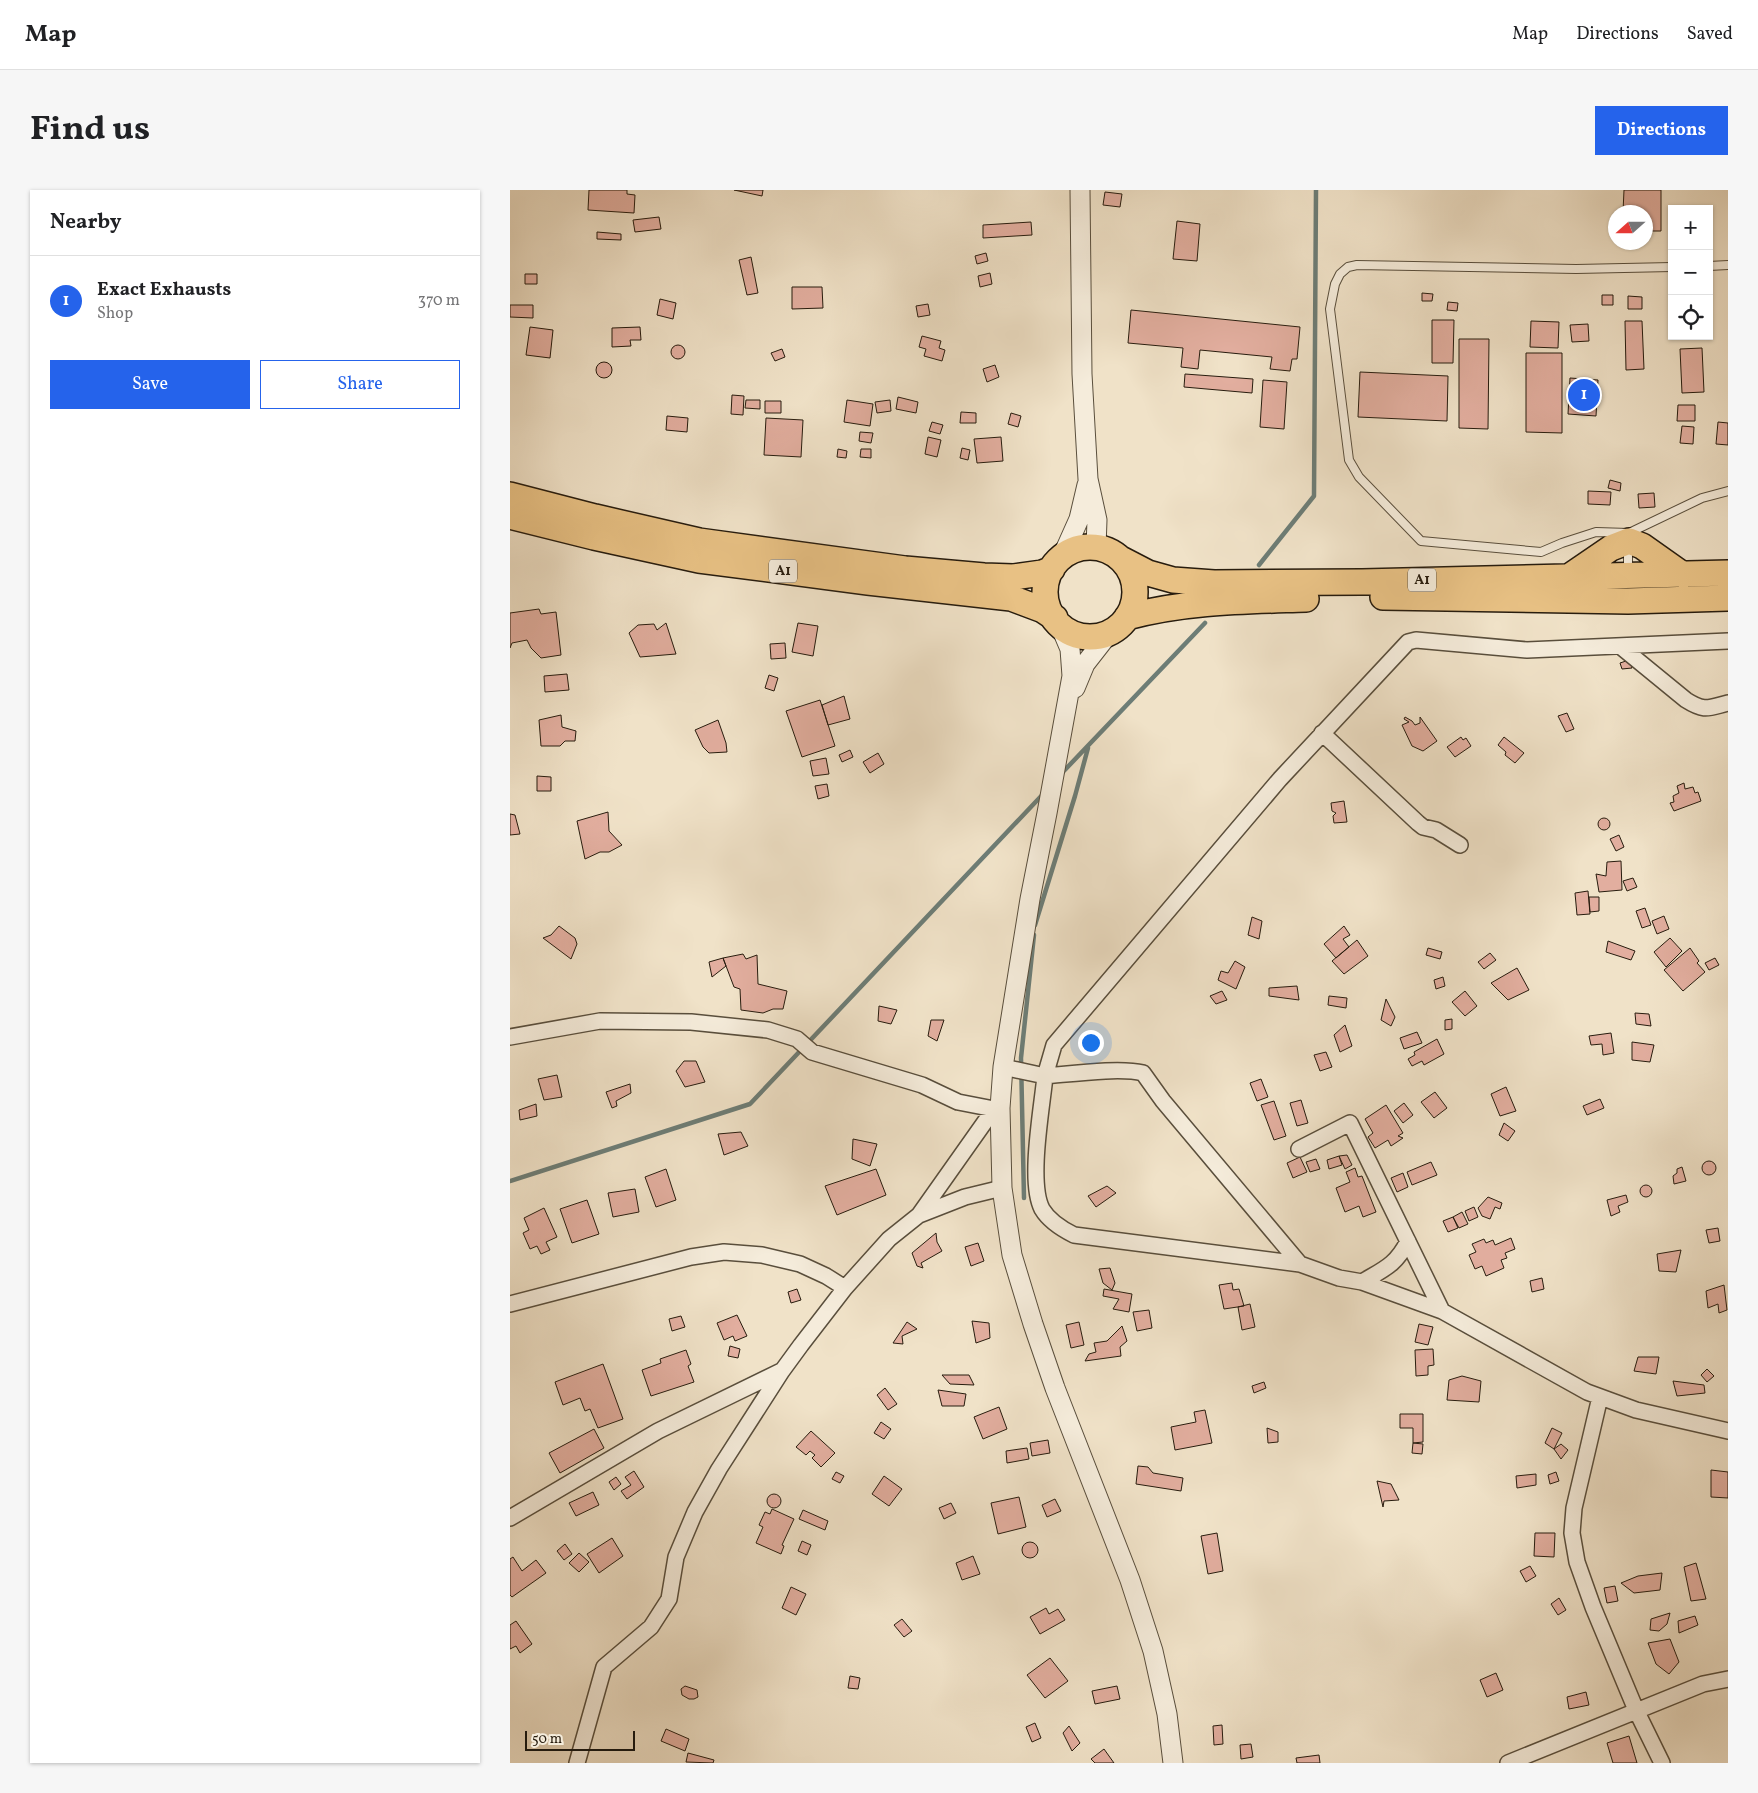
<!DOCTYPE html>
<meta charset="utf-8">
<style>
body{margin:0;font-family:Vollkorn,serif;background:#f6f6f6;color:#202124}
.controls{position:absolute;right:15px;top:15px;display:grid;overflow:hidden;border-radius:0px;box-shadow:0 1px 4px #0004}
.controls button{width:45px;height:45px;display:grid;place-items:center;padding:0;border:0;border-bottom:1px solid #e0e0e0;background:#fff;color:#202124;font:25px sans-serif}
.compass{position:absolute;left:1098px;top:15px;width:45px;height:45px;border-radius:50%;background:#fff;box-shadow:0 1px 4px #0004;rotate:249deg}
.scale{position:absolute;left:15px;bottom:12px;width:110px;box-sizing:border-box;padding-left:5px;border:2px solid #271c0e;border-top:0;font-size:14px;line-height:18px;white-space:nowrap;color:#271c0e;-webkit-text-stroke:4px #f5ecdb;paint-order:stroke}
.you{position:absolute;left:580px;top:852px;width:18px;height:18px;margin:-12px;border:4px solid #fff;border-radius:50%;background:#1a73e8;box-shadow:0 0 0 8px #1a73e833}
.badge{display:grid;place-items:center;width:32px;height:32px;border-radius:50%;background:#2563eb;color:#fff;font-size:16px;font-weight:700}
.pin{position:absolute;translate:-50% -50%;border:2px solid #fff;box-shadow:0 1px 5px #0006}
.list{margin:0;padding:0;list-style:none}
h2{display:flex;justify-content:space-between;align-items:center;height:65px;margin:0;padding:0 20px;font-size:21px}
h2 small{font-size:16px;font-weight:400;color:#757577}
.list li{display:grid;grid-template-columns:32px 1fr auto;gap:15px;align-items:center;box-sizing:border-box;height:90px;padding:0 20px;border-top:1px solid #e0e0e0}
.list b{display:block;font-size:19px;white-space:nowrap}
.list p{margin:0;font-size:16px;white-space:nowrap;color:#757577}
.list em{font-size:16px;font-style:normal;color:#757577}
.actions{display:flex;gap:10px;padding:15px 20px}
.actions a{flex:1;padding:11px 0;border:1px solid #2563eb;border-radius:0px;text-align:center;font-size:18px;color:#2563eb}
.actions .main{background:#2563eb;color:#fff}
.icon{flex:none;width:28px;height:28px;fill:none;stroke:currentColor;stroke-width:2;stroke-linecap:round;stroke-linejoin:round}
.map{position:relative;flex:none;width:1218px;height:1573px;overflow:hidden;border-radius:0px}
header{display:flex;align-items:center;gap:30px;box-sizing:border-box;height:70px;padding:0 25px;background:#fff;border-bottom:1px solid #e0e0e0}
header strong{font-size:24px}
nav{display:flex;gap:28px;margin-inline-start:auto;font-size:18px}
.intro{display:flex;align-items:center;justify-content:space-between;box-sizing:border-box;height:120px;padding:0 30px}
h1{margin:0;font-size:35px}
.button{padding:12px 22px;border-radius:0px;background:#2563eb;color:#fff;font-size:18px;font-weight:700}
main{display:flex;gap:30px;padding:0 30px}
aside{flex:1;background:#fff;border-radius:0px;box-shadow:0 1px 4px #0004}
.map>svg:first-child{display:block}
</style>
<header>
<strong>Map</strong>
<nav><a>Map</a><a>Directions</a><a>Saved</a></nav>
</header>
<div class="intro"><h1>Find us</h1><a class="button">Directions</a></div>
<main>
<aside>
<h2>Nearby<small></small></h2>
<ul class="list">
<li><span class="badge">1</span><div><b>Exact Exhausts</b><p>Shop</p></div><em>370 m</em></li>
</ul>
<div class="actions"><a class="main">Save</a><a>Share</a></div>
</aside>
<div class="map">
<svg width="1218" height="1573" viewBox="0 0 1218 1573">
<rect width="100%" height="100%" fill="#f0e2c8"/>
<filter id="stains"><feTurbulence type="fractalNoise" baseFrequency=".004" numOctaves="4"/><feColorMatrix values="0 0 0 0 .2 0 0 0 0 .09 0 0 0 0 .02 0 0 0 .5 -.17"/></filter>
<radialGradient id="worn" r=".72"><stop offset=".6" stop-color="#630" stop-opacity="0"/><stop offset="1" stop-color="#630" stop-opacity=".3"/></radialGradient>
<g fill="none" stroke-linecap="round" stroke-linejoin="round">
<path stroke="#6d7d76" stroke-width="4.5" d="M749,375l55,-69 2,-306
M550,585l145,-152
M525,735l40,-129 13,-48
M0,991l240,-77 295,-312
M514,1008l-3,-140 13,-123"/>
</g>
<path fill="#e2ae9f" stroke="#271c0e" d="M79,0h38v4l8,1 -1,18 -46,-3z
M224,0h29l-1,6z
M1114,0h37v41h-15v-19h-23z
M595,2l17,2 -2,13 -17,-2z
M149,27l2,12 -26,3 -2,-12z
M667,31l23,3 -3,37 -24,-2z
M521,32l1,13 -49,3v-13z
M87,42l24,2v6l-24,-1z
M476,63l2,8 -11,3 -2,-8z
M241,67l7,36 -11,2 -8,-35z
M480,83l2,11 -12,3 -2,-11z
M15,84h12v10h-12z
M282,97h30l1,21 -31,1z
M912,103l11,1 -1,7h-10z
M1092,105h11v10h-11z
M1118,106l14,1v12h-14z
M150,109l16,4 -3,16 -16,-4z
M938,112l10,1 -1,8 -10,-1z
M418,114l2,11 -12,2 -2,-11z
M0,115h23v13l-23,-1z
M621,120l169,17 -3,32h-5l-2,12 -20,-2 2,-12 -72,-7 -2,19 -17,-2 2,-19 -55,-5z
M922,130h22l-1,43h-21z
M1021,131l28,1 -1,26 -28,-1z
M1115,131h17l2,48 -18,1z
M1078,134l1,17 -17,1 -2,-17z
M20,137l23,3 -3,28 -24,-3z
M130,137l1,13h-11l1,6 -19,1v-19z
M412,146l19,5 -2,7 6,2 -3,11 -18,-5 2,-7 -7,-2z
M949,149h30l-1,90 -29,-1z
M161 162a7 7 0 1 1 14 0a7 7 0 1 1-14 0Z
M1192,158l2,44 -22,1 -2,-44z
M272,159l3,8 -10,4 -4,-8z
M1016,163h36v80l-36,-1z
M86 180a8 8 0 1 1 16 0a8 8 0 1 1-16 0Z
M485,175l4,12 -12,5 -4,-13z
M850,182l88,4 -1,45 -89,-4z
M675,184l68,5 -1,14 -68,-6z
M1060,188l28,2 -2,36 -28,-2z
M753,190l24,2 -3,47 -24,-2z
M222,205l12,1 -1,19 -12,-1z
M388,207l20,5 -2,11 -20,-4z
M236,210h14v9l-15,-1z
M337,210l26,4 -3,22 -26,-4z
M380,210l1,11 -14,2 -2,-11z
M255,211h16v12h-16z
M1168,215h17v16h-18z
M451,222l15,1v10h-16z
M501,223l10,3 -3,11 -10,-3z
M157,226l21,2 -1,14 -21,-2z
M256,228l37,2 -2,37 -37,-2z
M422,232l11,3 -3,9 -11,-3z
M1208,232l10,1v22l-12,-1z
M1172,236l12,1 -1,17 -13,-1z
M350,242l13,1 -2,10 -12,-2z
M418,247l13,3 -4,17 -12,-3z
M491,247l2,24 -26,2 -3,-24z
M452,258l8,2 -2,10 -8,-2z
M328,259l9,2 -1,7 -9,-1z
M351,259h10v9l-11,-1z
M1100,290l11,3 -1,8 -12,-3z
M1078,301l23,1 -1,13 -22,-1z
M1144,303l1,14 -16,1 -1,-14z
M29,419l2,5 15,-2 5,43 -20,3 -10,-10 -4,-8 -15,3 -2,5v-35z
M156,433l10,31 -36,3 -11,-24 9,-8 16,-1 3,6z
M288,433l20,3 -5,30 -21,-4z
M275,453l1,15 -15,1 -1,-15z
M1119,470l3,8 -10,1 -2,-6z
M57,484l2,16 -24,2 -1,-16z
M259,485l9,3 -4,13 -9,-3z
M334,506l6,23 -22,6 -6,-20z
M310,510l15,46 -33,11 -16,-46z
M1057,523l7,16 -8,3 -8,-16z
M51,525l1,12 14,4 -1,10h-10l-5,5h-19l-2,-26z
M895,527l7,4 3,4 5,-2v-6l17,24 -14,10 -11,-5 -10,-21 7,-3 -5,-3z
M208,530l8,23 1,9 -18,1 -6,-6 -8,-17z
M951,547l2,3 3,-2 5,8 -16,11 -8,-10z
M994,547l20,16 -9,10 -10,-8 1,-3 -8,-7z
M340,560l3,7 -11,5 -3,-7z
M368,563l6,11 -14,9 -7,-11z
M316,568l3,16 -16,2 -3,-15z
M27,586l14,1v14h-14z
M1174,593l1,6 8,-2 2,6 3,-1 3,9 -27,10 -4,-8 4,-1 -1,-6 6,-3 -2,-7z
M317,594l2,12 -11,3 -3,-13z
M834,611l3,21 -13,1 -1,-7 3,-3 -4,-2 -1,-8z
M98,622l1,19 13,14 -13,7h-9l-15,7 -8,-38z
M0,624l5,1 5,19 -10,1z
M1088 634a6 6 0 1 1 12 0a6 6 0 1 1-12 0Z
M1109,645l5,12 -8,4 -6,-12z
M1111,671l1,29 -23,2 -3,-18 10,2 1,-14z
M1123,688l4,9 -10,4 -4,-10z
M1078,701l2,23 -13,1 -2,-22z
M1079,707h10v14l-9,1z
M1135,718l6,17 -9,3 -6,-17z
M1154,726l5,13 -12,5 -5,-13z
M742,727l10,4 -3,18 -11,-4z
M49,736l16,12 2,6 -6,15 -28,-21 8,-3z
M834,736l6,9 -7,4 6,8 -13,11 -12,-14z
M1160,748l12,13 -16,16 -12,-15z
M847,750l11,16 -24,18 -12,-13z
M1098,751l27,10 -4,9 -25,-8z
M918,758l14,4 -2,7 -14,-4z
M1180,758l9,13 -2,2 8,9 -22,19 -19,-21z
M980,763l6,7 -12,9 -6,-7z
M233,764l3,5 11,-4 1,29 29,7 -4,18h-10l-10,4 -22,-3 -1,-21 -6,-2 -11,-29z
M213,768l3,8 -14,11 -3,-15z
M1205,768l4,7 -10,5 -4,-7z
M725,771l10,6 -9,22 -18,-9 3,-9 7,2z
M1007,778l12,22 -21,10 -17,-17z
M933,787l2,9 -9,3 -2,-9z
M787,796l2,14 -30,-4v-8z
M712,801l5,9 -11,4 -6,-8z
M955,801l12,15 -12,10 -13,-14z
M819,806l18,2 -1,10 -18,-3z
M876,809l9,18 -4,9 -10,-6z
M369,816l18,4 -6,14 -13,-3z
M1125,823l14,1 2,12 -15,-2z
M942,829v10l-7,1v-10z
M421,830h13l-7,21 -9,-5z
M835,835l7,21 -12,6 -6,-17z
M907,842l5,11 -18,6 -4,-11z
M1101,843l3,20 -11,2 -1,-11 -11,1 -2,-9z
M927,849l7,15 -20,11 -2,-4 -10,5 -4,-7 7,-4 -1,-3z
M1122,852l22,3 -4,17 -18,-2z
M816,862l6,15 -12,4 -6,-16z
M174,871h12l9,21 -20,5 -9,-16z
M47,885l5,22 -18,3 -6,-21z
M751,889l7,18 -11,4 -7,-18z
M120,894l1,9 -15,8 1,5 -5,2 -6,-16z
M996,897l10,24 -16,5 -9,-22z
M925,902l12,16 -13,10 -13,-16z
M1090,909l4,9 -17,7 -4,-9z
M791,910l7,23 -11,3 -7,-23z
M764,911l12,35 -12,4 -13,-35z
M894,913l9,12 -10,8 -9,-12z
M26,914l1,12 -17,4 -1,-10z
M876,915l17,28 -5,3 5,2 -12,8 -3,-6 -13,8 -7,-11 5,-4 -8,-14z
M994,933l11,8 -7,10 -9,-6z
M231,942l7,14 -24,9 -6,-21z
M343,949l24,5 -7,22 -18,-7z
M837,965l5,10 -7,4 -6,-13z
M829,966l3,9 -13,4 -2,-9z
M790,967l7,15 -14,6 -6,-15z
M806,969l4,10 -10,3 -4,-10z
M1192 978a7 7 0 1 1 14 0a7 7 0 1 1-14 0Z
M921,972l6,13 -25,10 -5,-13z
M1172,977l4,14 -12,3 -1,-8 4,-3v-4z
M845,978l3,9 4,-1 14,36 -13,5 -4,-11 -14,6 -9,-24 14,-6 -4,-10z
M156,979l10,31 -20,7 -11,-30z
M366,979l10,26 -49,20 -12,-29z
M893,983l5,14 -11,5 -6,-14z
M1130 1001a6 6 0 1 1 12 0a6 6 0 1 1-12 0Z
M597,996l9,7 -20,14 -8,-11z
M125,999l4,23 -26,5 -5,-24z
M1116,1005l2,7 -10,4 2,6 -9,4 -4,-16z
M978,1007l14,6 -2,6 -5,-2 -5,12 -8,-3 -4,-8z
M77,1010l12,34 -27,9 -12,-34z
M964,1017l4,10 -9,4 -4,-10z
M34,1018l13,29 -11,5 4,8 -9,4 -4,-8 -7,3 -7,-16 6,-3 -5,-12z
M952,1022l6,12 -9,4 -6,-11z
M943,1027l5,11 -10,4 -5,-11z
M1208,1038l2,13 -11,2 -3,-13z
M426,1043l1,9 5,9 -21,12 2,5 -6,-2 -5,-13z
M1001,1048l4,11 -10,4 2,5 -6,2 3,8 -18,8 -4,-10 -7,3 -6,-14 7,-3 -4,-8 12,-5 2,4 7,-3 2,5z
M468,1053l6,18 -13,5 -6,-19z
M1171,1060l-5,22 -17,-1 -2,-17z
M600,1078l5,15 -3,7 -9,-7 -4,-14z
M1032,1088l2,11 -12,3 -2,-11z
M722,1093l1,7 6,-1 5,17 -20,3 -5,-24z
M1214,1095l3,25 -8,3 -1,-9 -10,4 -2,-17z
M287,1099l4,11 -10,3 -3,-11z
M594,1099l28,5 -3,18 -16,-3 6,-10 -16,-3z
M740,1114l5,23 -13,3 -4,-23z
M639,1120l3,18 -15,3 -4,-19z
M227,1125l10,21 -12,5 -2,-5 -9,4 -7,-17z
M171,1126l4,11 -13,4 -3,-12z
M462,1131l17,2 1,15 -14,5z
M397,1132l10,7 -15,7 1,8 -10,-1z
M569,1132l5,23 -13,3 -5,-23z
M909,1134l14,3 -5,18 -13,-3z
M612,1136l5,15 -7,6 1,9 -36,5 4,-7 7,-2 -2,-9 13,-2z
M220,1156l10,3 -2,9 -10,-2z
M923,1159l1,16 -6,1v9l-12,1 -1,-26z
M176,1160l5,14 -3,2 6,16 -43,14 -9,-26 19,-7 -1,-4z
M1128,1167h21l-3,17 -22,-3z
M93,1174l20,55 -25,9 -8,-19 -5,2 -5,-13 -17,7 -8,-23z
M1197,1179l7,7 -7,6 -6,-7z
M432,1185h27l5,10 -24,-1z
M952,1186l19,5 -2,21 -32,-2 2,-20z
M1163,1191l31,4 1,8 -28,3z
M754,1192l2,6 -12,5 -2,-7z
M375,1198l12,16 -9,6 -11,-15z
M428,1200l28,4 -2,12h-22z
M489,1217l8,22 -24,10 -9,-22z
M695,1220l7,33 -37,7 -4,-23 25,-5 -2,-10z
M890,1224h23v28l-10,1v-15h-13z
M371,1232l10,7 -7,10 -10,-6z
M757,1238l11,4v10l-10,1z
M1042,1238l10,5 -8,16 -9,-6z
M84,1239l10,19 -44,25 -11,-20z
M301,1241l24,22 -14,14 -9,-9 3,-3 -5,-4 -4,4 -10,-8z
M538,1250l2,13 -18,3 -2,-13z
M903,1253l10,1 -1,10 -10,-1z
M1051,1254l7,6 -7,9 -7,-10z
M517,1258l2,11 -22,4 -1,-12z
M628,1276l10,1 5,6 30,5 -2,13 -45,-7z
M1201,1280l17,2v26l-17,-1z
M124,1281l10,16 -17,12 -6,-8 10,-6 -6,-8z
M326,1282l8,4 -4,7 -8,-4z
M1046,1282l3,9 -9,3 -2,-9z
M1026,1284v11l-19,3 -1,-12z
M374,1286l18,13 -13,17 -17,-12z
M106,1287l5,7 -7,6 -5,-8z
M867,1291l14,3 8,16 -15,1 -1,6z
M83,1302l6,13 -23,11 -7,-13z
M257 1311a7 7 0 1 1 14 0a7 7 0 1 1-14 0Z
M509,1307l7,30 -28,7 -7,-31z
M545,1309l6,12 -14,6 -5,-12z
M441,1313l5,10 -12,6 -5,-11z
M262,1319l22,10 -12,26 2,1 -3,8 -25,-11 7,-16 -4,-2 6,-13 5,2z
M293,1320l25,11 -3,9 -26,-11z
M707,1343l6,38 -15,3 -7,-38z
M1025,1343h20l-1,24 -20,-1z
M102,1348l11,18 -24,17 -12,-19z
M292,1351l9,4 -4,10 -9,-4z
M512 1360a8 8 0 1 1 16 0a8 8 0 1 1-16 0Z
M55,1354l7,10 -8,6 -7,-9z
M69,1363l10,9 -10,10 -10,-9z
M463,1366l7,18 -18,6 -6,-17z
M3,1367l9,14 14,-11 10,13 -34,24 -2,-2v-36z
M1186,1373l10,36 -15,2 -7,-34z
M1020,1376l6,10 -10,6 -6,-11z
M1152,1383l-2,17 -26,3 -13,-10 17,-7z
M1105,1396l3,15 -11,2 -3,-15z
M281,1397l15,7 -10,21 -14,-7z
M1049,1408l7,12 -8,5 -7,-11z
M536,1418l3,6 9,-5 7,11 -25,14 -10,-17z
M1160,1423l-3,11 -8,7 -9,-1 1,-11z
M1185,1426l3,9 -19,8 -1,-12z
M392,1429l10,12 -8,6 -10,-12z
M6,1431l16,23 -12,9 -4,-7 -6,3v-24z
M1160,1449l9,23 -10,12 -13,-10 -8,-21z
M540,1468l18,23 -23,17 -18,-23z
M986,1483l7,17 -16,7 -7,-17z
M340,1486l10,2 -2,11 -10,-1z
M175,1496l12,4 1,7 -4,2h-5l-7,-4 -1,-6z
M607,1496l3,13 -25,5 -3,-13z
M1076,1502l3,13 -20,4 -2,-12z
M525,1533l6,15 -9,4 -6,-15z
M712,1535l1,19 -9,1 -1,-19z
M559,1536l11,17 -8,8 -9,-18z
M156,1539l23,10 -4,12 -24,-10z
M1119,1546l8,27h-24l-6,-20z
M741,1554l2,13 -12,2 -1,-14z
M594,1559l10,14h-19l-4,-4z
M178,1563l26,7 -1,3 -27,-1z
M809,1565l1,8h-23l-1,-5z"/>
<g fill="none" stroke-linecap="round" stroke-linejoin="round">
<defs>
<path id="service" d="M1199,76l19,-1
M1162,77l-96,2 -219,-4 -9,2 -8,7 -5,10 -5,25 19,151 10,17 62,64 120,11 21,-9 34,-11 33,1 73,-35 26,-7
M1118,383v-28"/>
<path id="minor" d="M1110,456l66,54c19,12 22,8 42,3
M812,543l96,90 5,4 13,3 24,15
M0,847l90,-16 91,1 77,8 29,9 15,13 110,33 36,17 36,7 6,-1
M493,877l42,9c-3,32 -17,106 -3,133 7,12 20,20 32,26l226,29 39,14 23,4 80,29 145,81 49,18 92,21
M789,959l51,-26 92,188
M409,1025l75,-106
M790,1074l-137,-163 -20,-28c-23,-6 -73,1 -98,3l9,-31 226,-266 128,-137 8,-2 111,10 201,-9
M852,1092c22,-13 34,-17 46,-41
M0,1114l181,-47 33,-5 38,3 38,9 26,12 19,12
M1090,1207l-26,111 -2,25 5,29 16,45 43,103 26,53
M0,1328l148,-87 123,-60
M67,1573l27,-96 47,-40 18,-28 7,-42 19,-45 24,-43 63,-98 19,-26 44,-57 44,-49 30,-24 46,-18 37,-9
M998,1573l195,-79 25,-5"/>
<path id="tertiary" d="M570,0l2,184 6,105 9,41 -1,27
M552,367l17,-38 8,-34
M549,433l11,26 2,27 -25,137 -17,86 -27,168 -3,41 2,80 10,67 21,69 22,64 75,192 23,71 14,63 6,49
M565,498l10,-24 25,-32"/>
<path id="trunk" d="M0,305l85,22 104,24 206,28 79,7 29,1 29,-4 10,-4
M0,326l84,21 105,23 169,22 143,16 32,12 12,8
M535 402a45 45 0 1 1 90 0a45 45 0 1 1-90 0Z
M611,369l27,14 25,7 41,3 148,-1 366,-9
M1060,386l41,-28 18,-7 13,5 41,29
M873,407l245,4 100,-3
M617,427c59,-16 119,-16 179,-18"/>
</defs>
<use href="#service" stroke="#594e3c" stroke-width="10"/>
<use href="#minor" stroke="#594e3c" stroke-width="18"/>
<use href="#tertiary" stroke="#594e3c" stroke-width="21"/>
<use href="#trunk" stroke="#271c0e" stroke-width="28"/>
<use href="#service" stroke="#f5ecdb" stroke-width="8"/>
<use href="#minor" stroke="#f5ecdb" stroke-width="15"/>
<use href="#tertiary" stroke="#f5ecdb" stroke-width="19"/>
<use href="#trunk" stroke="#e8c184" stroke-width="25"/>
</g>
<g text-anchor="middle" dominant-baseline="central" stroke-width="5" stroke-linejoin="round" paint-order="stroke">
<g fill="#f5ecdb" stroke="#655a4c" stroke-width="1">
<rect x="259" y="369.5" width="28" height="23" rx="4"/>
<rect x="898" y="378.5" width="28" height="23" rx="4"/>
</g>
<g font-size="14" font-weight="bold" fill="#271c0e">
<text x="273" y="381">A1</text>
<text x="912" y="390">A1</text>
</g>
</g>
<rect width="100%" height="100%" filter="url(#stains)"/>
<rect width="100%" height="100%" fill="url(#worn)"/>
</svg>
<div class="controls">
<button>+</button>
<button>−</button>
<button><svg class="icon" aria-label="locate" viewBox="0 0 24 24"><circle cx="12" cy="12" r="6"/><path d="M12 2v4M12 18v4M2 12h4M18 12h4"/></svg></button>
</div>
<svg class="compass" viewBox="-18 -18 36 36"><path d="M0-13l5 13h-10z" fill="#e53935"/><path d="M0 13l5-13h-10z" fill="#757577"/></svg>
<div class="scale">50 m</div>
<div class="you"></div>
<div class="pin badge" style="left:1074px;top:205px">1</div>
</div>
</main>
